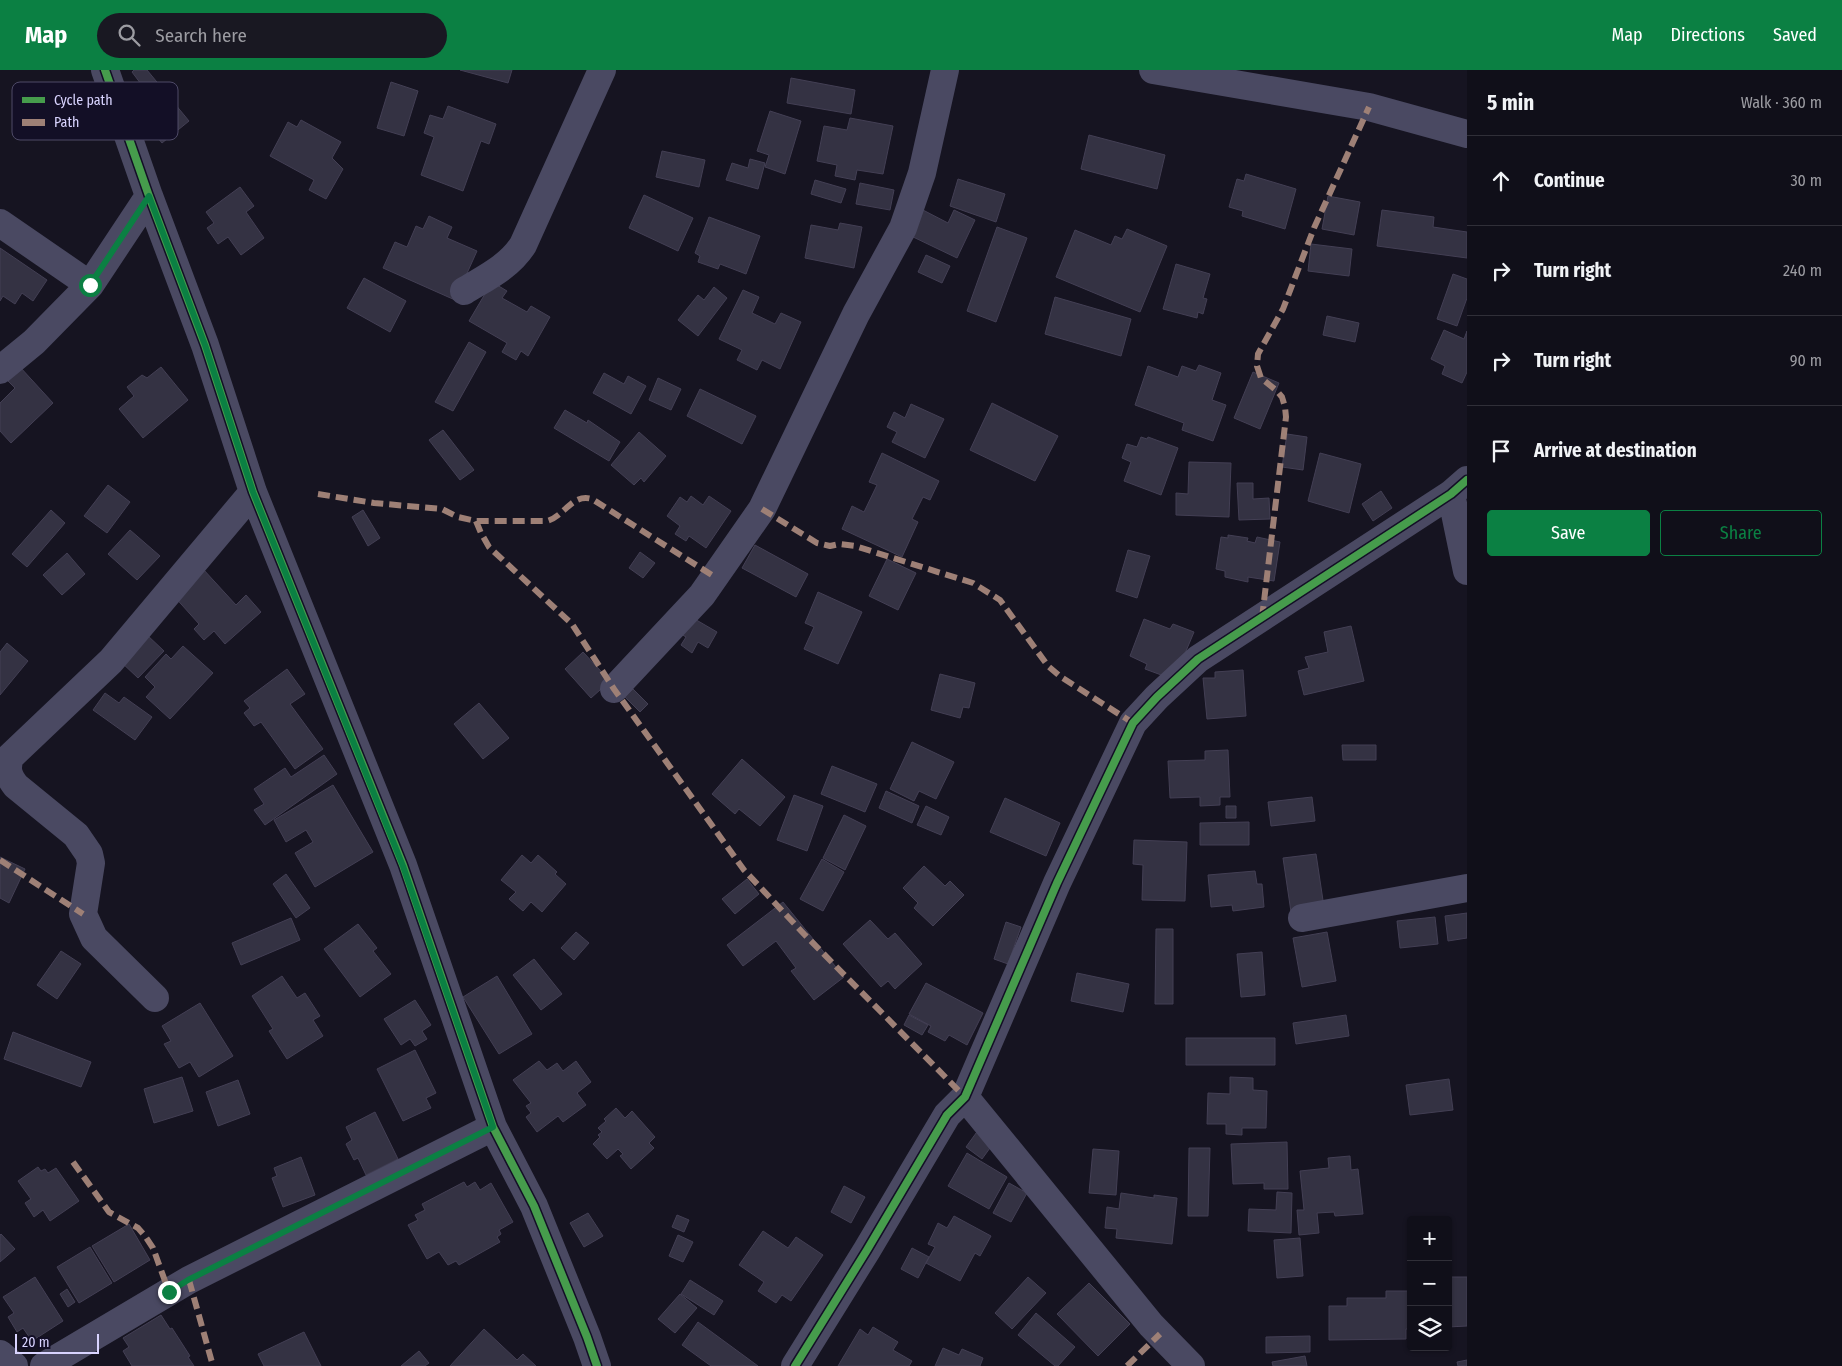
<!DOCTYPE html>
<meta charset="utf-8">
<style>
body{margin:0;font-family:"Fira Sans Condensed",sans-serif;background:#191822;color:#f1f3f6}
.controls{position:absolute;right:15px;bottom:15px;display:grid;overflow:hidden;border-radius:5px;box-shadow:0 1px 4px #0004}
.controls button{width:45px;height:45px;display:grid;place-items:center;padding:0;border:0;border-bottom:1px solid #302f38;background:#100f19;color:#f1f3f6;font:25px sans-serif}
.scale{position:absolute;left:15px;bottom:12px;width:84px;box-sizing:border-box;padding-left:5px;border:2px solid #d9d4ff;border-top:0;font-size:14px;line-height:18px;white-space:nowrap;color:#d9d4ff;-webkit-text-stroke:4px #130f26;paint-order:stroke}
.stop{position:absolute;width:15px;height:15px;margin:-11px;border:4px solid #0b8043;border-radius:50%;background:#fff}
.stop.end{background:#0b8043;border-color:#fff;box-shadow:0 1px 5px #0008}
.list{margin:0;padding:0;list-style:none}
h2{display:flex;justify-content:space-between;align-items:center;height:65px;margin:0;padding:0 20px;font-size:21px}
h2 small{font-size:16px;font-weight:400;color:#9c9ca2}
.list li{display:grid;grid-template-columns:32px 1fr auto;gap:15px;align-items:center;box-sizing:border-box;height:90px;padding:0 20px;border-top:1px solid #302f38}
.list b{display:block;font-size:19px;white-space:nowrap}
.list em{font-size:16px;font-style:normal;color:#9c9ca2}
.actions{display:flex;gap:10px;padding:15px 20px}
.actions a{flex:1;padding:11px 0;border:1px solid #0b8043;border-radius:5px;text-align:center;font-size:18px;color:#0b8043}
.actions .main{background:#0b8043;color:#fff}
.icon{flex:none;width:28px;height:28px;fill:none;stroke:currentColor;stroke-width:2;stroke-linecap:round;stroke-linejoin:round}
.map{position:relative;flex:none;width:1467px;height:1296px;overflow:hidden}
header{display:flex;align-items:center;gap:30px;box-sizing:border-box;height:70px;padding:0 25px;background:#0b8043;color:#fff}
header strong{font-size:24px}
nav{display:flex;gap:28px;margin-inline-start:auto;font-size:18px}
.search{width:350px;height:45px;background:#191822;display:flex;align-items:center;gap:12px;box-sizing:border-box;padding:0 18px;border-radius:28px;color:#9c9ca2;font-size:19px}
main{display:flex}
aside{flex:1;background:#100f19}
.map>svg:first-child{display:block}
</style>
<header>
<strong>Map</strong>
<div class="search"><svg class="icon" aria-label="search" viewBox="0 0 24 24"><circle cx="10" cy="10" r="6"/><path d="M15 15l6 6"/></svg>Search here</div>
<nav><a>Map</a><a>Directions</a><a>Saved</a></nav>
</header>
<main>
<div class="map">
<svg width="1467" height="1296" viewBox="0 0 1467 1296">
<rect width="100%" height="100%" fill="#161421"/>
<path fill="#343243" stroke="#433f54" d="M134,0h13l42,51 -27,22 -9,-11 9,-8 -27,-35 6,-5 -9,-12z
M460,0h52l-4,13z
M791,8l64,12 -4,24 -64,-11z
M391,12l27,9 -14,45 -27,-8z
M448,36l48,18 -7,20 -8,-3 -18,50 -42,-16 13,-38 -10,-4 6,-18 13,4z
M770,41l31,10 -16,53 -20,-7 4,-12 -12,-4z
M850,48l43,8 -10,48 -26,-4 -2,10 -20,-4 2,-11 -20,-4 7,-35 23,4z
M301,50l40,22 -9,16 11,11 -17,30 -17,-9 5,-10 -44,-24 18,-34 9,5z
M1089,65l76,20 -8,34 -76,-20z
M662,81l43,9 -6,27 -43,-10z
M750,89l15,4 -7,26 -32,-9 6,-17 16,5z
M1246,104l50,15 -11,40 -43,-13 1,-5 -14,-4 8,-28 7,2z
M958,109l47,15 -9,28 -46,-16z
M815,110l31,9 -5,14 -30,-9z
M860,113l34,7 -4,20 -34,-6z
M240,117l14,19 -8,6 18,26 -23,17 -13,-18 -10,7 -11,-16 7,-5 -8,-11z
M644,125l49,23 -15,33 -49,-23z
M1328,126l32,6 -6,33 -32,-6z
M921,139l27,14 6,-13 21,10 -18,38 -48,-23z
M1382,140l52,7 -1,10 34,5v26l-90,-12z
M429,146l23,11 -5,11 30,13 -22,49 -72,-32 12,-26 12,5 9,-21 7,3z
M709,147l51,19 -14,38 -26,-10 -2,5 -20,-7 2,-6 -5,-3z
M840,153l22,4 -8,41 -49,-10 6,-33 27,5z
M997,157l30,11 -31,84 -29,-11z
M1127,159l40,17 -27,66 -84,-35 19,-47 36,15 4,-9 7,3z
M1311,174l41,5 -3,27 -41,-5z
M0,178l47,32 -14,21 -11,-8 -7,11 -12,-8 -3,5z
M926,185l24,11 -8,17 -24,-11z
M1176,194l34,10 -7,24 4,1 -4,15 -5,-2 -1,6 -34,-9z
M1453,204l14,5v19l-10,28 -20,-7z
M364,208l42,23 -16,31 -43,-24z
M492,212l15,9 -5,7 25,14 4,-6 19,11 -22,39 -7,-5 -5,9 -14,-8 5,-9 -38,-22z
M714,217l13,11 -29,38 -20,-16 20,-25 6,5z
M743,220l16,7 -7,16 23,11 6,-11 20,9 -21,47 -18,-9 -5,10 -20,-10 5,-10 -23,-11z
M1055,227l76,22 -10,37 -76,-22z
M1327,246l32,7 -4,19 -32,-7z
M1444,260l20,9 3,-8v41l-5,11 -20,-9 3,-8 -14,-7z
M469,272l17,10 -33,59 -18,-9z
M1199,295l22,8 -9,27 14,5 -13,36 -31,-11 2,-7 -49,-18 13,-39 30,11 4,-11 14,5z
M20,297l33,36 -42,40 -11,-12v-28l15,-15 -9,-9z
M161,297l27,33 -45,38 -24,-29 15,-13 -7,-9 15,-12 5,3z
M1253,302l26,11 -19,46 -26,-11z
M604,303l20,11 4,-8 18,10 -15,28 -38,-21z
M658,308l23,11 -10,21 -22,-10z
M700,319l56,27 -14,28 -55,-28z
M992,333l66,33 -23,45 -65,-31z
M911,334l33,15 -19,39 -33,-16 5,-10 -10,-5 7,-15 11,6z
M565,340l22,13 1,-3 32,22 -11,19 -55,-33z
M443,360l31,40 -14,10 -31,-40z
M639,362l27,24 -22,26 -3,-4 -7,7 -23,-20z
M1287,364l20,3 -4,33 -21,-3z
M1141,367l6,2 1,-2 30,11 -17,47 -37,-14 7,-19 -9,-4 5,-14 10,3z
M882,383l57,28 -9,19 -7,-3 -11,22 6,3 -16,35 -60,-28 10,-23 12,6 13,-27 -8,-3z
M1320,383l41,11 -12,49 -41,-12z
M1189,392l42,1 -2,54 -53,-2v-22l12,1z
M1237,413h16v16l16,-1 1,21 -31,1z
M108,415l22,17 -23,31 -23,-17z
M1381,421l11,17 -19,13 -11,-17z
M691,426l12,9 6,-9 22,15 -25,37 -17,-12 -3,5 -11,-7 5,-8 -13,-10 13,-19 7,5z
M51,440l14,13 -38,44 -15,-13z
M363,440l17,28 -12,8 -16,-29z
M130,460l30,26 -23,24 -29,-26z
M1228,465l20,3 -1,3 8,2 2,-6 23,5 -6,39 -26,-4v5l-23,-5v-6l-9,-2 5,-32 7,1z
M755,475l53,29 -12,23 -54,-29z
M1128,480l22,6 -13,42 -21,-7z
M640,482l15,11 -12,15 -14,-10z
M67,483l18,21 -23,21 -19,-20z
M887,489l29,14 -18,37 -29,-14z
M203,499l33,36 10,-10 15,17 -36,32 -11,-13 -10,9 -10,-11 5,-5 -26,-29z
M818,522l44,20 -24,52 -34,-15 10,-22 -9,-4z
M686,544l31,18 -9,16 -10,-6 -6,11 -11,-8 5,-8 -10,-6z
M1144,549l26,10 3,-5 21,8 -18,43 -12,1 -19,-7 2,-5 -17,-8z
M1351,556l13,55 -60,14 -6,-24 11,-3 -4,-11 23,-5 -4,-20z
M146,564l18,17 -26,27 -18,-17z
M7,573l21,18 -28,34v-43z
M183,576l30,27 -43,46 -24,-22 9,-10 -10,-10 21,-23 5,5z
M583,582l27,29 -19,17 -26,-29z
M287,599l18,25 -15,10 33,45 -28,20 -34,-47 -7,4 -10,-13 6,-5 -6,-7z
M1243,600l3,46 -39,3 -4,-41h12v-6z
M940,604l35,9 -6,25 -6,-1 -3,11 -29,-8z
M633,619l15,15 -8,8 -15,-15z
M105,623l14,10 5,-6 28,20 -17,23 -42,-30z
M479,633l30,35 -26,21 -29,-35z
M912,672l42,20 -18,37 -17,-8 -5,10 -24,-12z
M1342,675h34v15h-33z
M1228,680l2,47h-10v8l-20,1v-9l-30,1 -2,-37 37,-1v-9z
M324,685l13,19 -72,51 -11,-15 10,-6 -10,-15 31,-21 6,9z
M742,689l43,38 -25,29 -21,-17 -4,5 -23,-20z
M832,696l45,18 -12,28 -44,-18z
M333,715l40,67 -58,35 -20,-34 18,-11 -7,-12 -20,12 -12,-22z
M886,721l33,15 -7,17 -33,-15z
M794,725l29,11 -16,45 -30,-11z
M1312,727l3,24 -44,5 -3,-24z
M1005,728l55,25 -14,33 -56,-24z
M926,736l23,11 -8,18 -24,-10z
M1226,736h10v12h-10z
M844,745l22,11 -21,44 -22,-12z
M1249,752v23h-49v-22z
M1134,770l53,2 -2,59 -43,-1 1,-35 -10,-1z
M1316,784l8,53 -33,5 -8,-54z
M522,785l9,8 7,-8 19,17 -2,2 11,10 -24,28 -11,-10 -8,9 -14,-12 7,-7 -15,-12z
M0,787l25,12 -16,34 -9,-5z
M822,789l22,13 -21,39 -23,-12z
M924,796l21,20 5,-5 14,14 -31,31 -19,-18 4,-5 -15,-15z
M1255,801l2,13h5l2,23 -31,4 -1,-6 -21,2 -3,-32z
M286,804l24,34 -14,10 -23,-34z
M747,809l12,15 -24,20 -13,-15z
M783,832l61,75 -30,23 -23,-29 5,-3 -20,-27 -33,25 -16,-21z
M1467,843v25l-19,3 -3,-25z
M1435,847l3,27 -38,4 -3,-27z
M291,848l9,22 -59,25 -9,-22z
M870,850l18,19 7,-6 27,31 -27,25 -7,-8 -7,6 -38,-43z
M1006,852l15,5 -13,37 -14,-5z
M358,854l19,24 -4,3 18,23 -31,23 -36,-48z
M1156,859h17v75h-18z
M576,862l13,11 -15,17 -13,-12z
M1327,862l9,49 -34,6 -9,-49z
M61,881l20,13 -24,35 -20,-14z
M1262,882l3,43 -24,2 -4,-43z
M534,889l28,35 -21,16 -28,-35z
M1077,903l52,11 -6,28 -52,-11z
M282,906l15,22 8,-5 15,23 -7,4 10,16 -36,23 -18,-28 4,-2 -21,-33z
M497,906l35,58 -33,20 -36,-57z
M926,913l57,30 -16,32 -18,-10 -4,6 -17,-9 3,-6 -22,-12z
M415,930l16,25 -9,6 5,8 -12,7 -5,-7 -9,6 -17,-26z
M200,933l33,53 -34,21 -9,-15 -11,6 -15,-24 7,-3 -9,-15z
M909,945l19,10 -6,10 -18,-10z
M1346,945l3,21 -53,8 -3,-21z
M13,962l78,30 -10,25 -77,-28z
M1186,968h89v27h-89z
M415,980l21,43 -10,5 5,10 -28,13 -26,-52z
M539,991l8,9 10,-7 6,8 13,-10 15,21 -14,11 9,12 -23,17 -5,-6 -21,16 -11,-15 5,-4 -5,-7 5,-3 -18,-23z
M182,1007l11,34 -39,12 -10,-34z
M1230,1007l23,1v12l14,1 -1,37h-24v7l-16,-1v-10h-19l1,-31 22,1z
M1449,1009l4,31 -43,5 -4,-30z
M238,1010l12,34 -32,12 -12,-34z
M616,1038l9,10 7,-7 23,26 -6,6 5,5 -23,21 -11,-13 3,-2 -5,-5 -11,10 -14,-15 7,-7 -2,-2 4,-3 -4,-4 8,-7 -2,-2z
M375,1042l23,47 -32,16 -8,-17 -4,2 -8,-16 6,-4 -6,-13z
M979,1059l16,12 -13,18 -16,-12z
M1287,1072l1,47h-24v-6l-31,1 -2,-40z
M1189,1078h21l-2,68h-20z
M1093,1079l26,2 -3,44 -27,-2z
M967,1083l40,24 -18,32 -41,-23z
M1350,1086l1,14 7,-1 5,45 -28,2 -1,-4 -17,1 2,20 -20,2 -2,-25h7l-4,-39 29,-3 -1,-10z
M301,1087l14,38 -32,12 -11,-29 5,-2 -3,-8z
M38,1097l3,4 4,-2 3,4 8,-5 23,33 -29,20 -7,-11 -9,7 -9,-14 6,-4 -13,-18z
M464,1112l3,5 8,-5 5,8 11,-7 22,39 -14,8 2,4 -4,3 3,5 -41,23 -3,-4 -8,4 -9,-13 -12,7 -19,-34 10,-5 -3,-5 10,-5 -3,-6z
M1009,1113l18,10 -16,29 -18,-9z
M844,1116l21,11 -14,26 -20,-11z
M1277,1122l15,1 -1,40 -43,-2 1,-22 27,1z
M1121,1123l33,5v-3l23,3 -5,46 -56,-6 1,-9 -12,-1 2,-21 12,2z
M588,1143l15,23 -19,11 -14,-24z
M677,1145l12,5 -5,12 -12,-5z
M954,1146l37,20 -11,20 -5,-3 -15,28 -34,-18 9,-16 -7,-3 10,-21 9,5z
M129,1154l21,36 -36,22 -22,-36z
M763,1161l25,17 8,-11 27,18 -32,46 -9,-6 -6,8 -18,-12 6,-9 -25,-17z
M1,1164l14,15 -15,13v-27z
M678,1165l15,7 -10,20 -14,-6z
M1300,1168l3,38 -26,2 -3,-38z
M90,1177l22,36 -33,20 -22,-36z
M912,1178l17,9 -11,21 -17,-9z
M35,1207l28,44 -31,20 -9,-13 -6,4 -9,-15 6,-4 -11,-16z
M1028,1207l18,16 -34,36 -17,-16z
M1449,1207h18v49l-19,1z
M690,1210l33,21 -9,14 -33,-21z
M1089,1213l41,41 -32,32 -41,-42z
M67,1219l8,13 -7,5 -8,-13z
M1386,1221h25v38h-5v10l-77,1v-34h18v-8h39z
M680,1224l17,14 -22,25 -17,-14z
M1036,1243l39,34 -17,19h-3l-37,-31z
M161,1245l9,14 2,-1 18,28 -2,1 6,9h-62l-9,-15 6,-4 -6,-9z
M698,1252l60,44h-47l-29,-21z
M873,1257l25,15 -5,8 19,11 -3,5h-71l22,-37 8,6z
M484,1259l33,31 6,-6 13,12h-86z
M304,1262l17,34h-57l-6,-12z
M1310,1266v16l-44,1v-16z
M943,1278l16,7 3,-6 21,9 -3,8h-45z
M419,1281l10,12 -4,3h-24z
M1305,1286l2,10h-34l-1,-4z
M1467,1290v6h-9l-1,-4z"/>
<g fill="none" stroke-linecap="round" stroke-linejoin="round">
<path stroke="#4a4962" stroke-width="28" d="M105,0l44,126 56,149 48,147 150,373 90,262 41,79 53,131 10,29
M1153,0l216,37 98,27
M0,153l90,62
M464,221c21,-13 45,-24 59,-46l79,-175
M0,300l34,-28 56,-57 59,-89
M1451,424l16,77
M614,619l88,-94 60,-86 94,-195 47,-86 19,-55 23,-103
M1302,848l165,-30
M155,928l-61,-60 -11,-24 8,-51 -2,-9 -13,-19 -60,-49c-8,-10 -10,-17 -6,-29l101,-96 142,-169
M965,1027l186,228 40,41
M0,1284l14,12
M44,1296l145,-86 304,-153
M795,1296l72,-116 80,-135 18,-18 92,-214 76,-160 24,-26 41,-38 253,-165 16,-14"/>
<path stroke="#9e8076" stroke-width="6" stroke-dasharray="12 6" stroke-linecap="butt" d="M318,424l56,9 68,6 16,8 18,4h71c18,-5 25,-28 45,-22l123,78
M762,439l55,34 13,3 9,-2 16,2 118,37 27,17 48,66 13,11 72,46
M476,451l5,12 8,14 83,77 42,65 130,181 60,64 161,163
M1262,548l24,-201 -1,-10 -3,-10 -5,-6 -16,-13 -4,-12 1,-12 25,-45 31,-81 55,-121
M0,790l83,54
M73,1092l36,50 29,16 7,8 8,12 16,44
M189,1210l24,86
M1127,1296l33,-32"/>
<defs>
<path id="cycleway" d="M105,0l44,126 56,149 48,147 150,373 90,262 41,79 53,131 10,29
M795,1296l72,-116 80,-135 18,-18 92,-214 76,-160 24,-26 41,-38 253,-165 16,-14"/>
</defs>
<use href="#cycleway" stroke="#130f26" stroke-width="11"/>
<use href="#cycleway" stroke="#469c4c" stroke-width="8"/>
</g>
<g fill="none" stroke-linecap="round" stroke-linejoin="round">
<path stroke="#0b8043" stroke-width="6" d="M90,215l59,-89 56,149 48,147 150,374 90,261 -305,153 -19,12"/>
</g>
<rect x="12" y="12" width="166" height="58" rx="8" fill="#130f26" stroke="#4e4a67" stroke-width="1"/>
<rect x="22" y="27" width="23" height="6" fill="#469c4c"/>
<rect x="22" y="49" width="23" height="7" fill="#9e8076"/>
<g font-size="14" fill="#d9d4ff">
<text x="54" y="35">Cycle path</text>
<text x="54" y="57">Path</text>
</g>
</svg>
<div class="controls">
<button>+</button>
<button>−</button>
<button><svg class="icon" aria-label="layers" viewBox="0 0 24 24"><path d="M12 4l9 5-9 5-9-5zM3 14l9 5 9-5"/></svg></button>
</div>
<div class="scale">20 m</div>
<div class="stop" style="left:90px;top:215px"></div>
<div class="stop end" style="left:169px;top:1222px"></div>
</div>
<aside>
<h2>5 min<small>Walk · 360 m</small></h2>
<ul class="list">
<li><svg class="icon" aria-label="ahead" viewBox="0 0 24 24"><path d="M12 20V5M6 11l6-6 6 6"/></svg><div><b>Continue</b></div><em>30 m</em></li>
<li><svg class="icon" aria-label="right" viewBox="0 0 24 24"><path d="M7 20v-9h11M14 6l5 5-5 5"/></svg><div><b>Turn right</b></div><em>240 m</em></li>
<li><svg class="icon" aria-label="right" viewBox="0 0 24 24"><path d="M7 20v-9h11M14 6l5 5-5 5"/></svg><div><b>Turn right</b></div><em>90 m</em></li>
<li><svg class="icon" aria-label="arrive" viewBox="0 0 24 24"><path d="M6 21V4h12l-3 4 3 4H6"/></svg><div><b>Arrive at destination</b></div></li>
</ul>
<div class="actions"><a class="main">Save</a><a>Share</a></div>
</aside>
</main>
